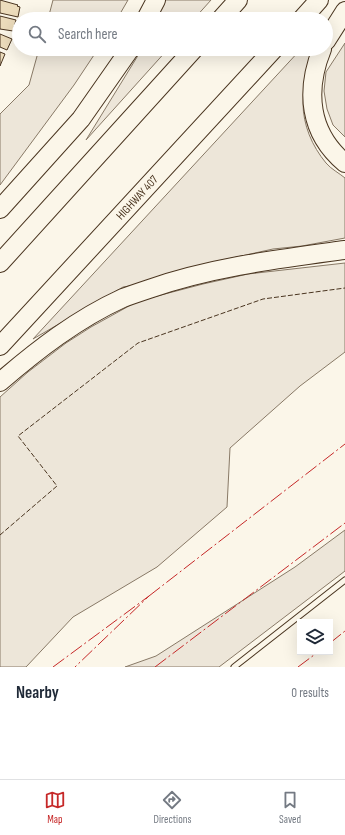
<!DOCTYPE html>
<style>
body{margin:0;font-family:"Sofia Sans Condensed",sans-serif;background:#f2f2f3;color:#1f2937}
.controls{position:absolute;right:12px;bottom:12px;display:grid;overflow:hidden;border-radius:0px;box-shadow:0 4px 16px #0002}
.controls button{width:36px;height:36px;display:grid;place-items:center;padding:0;border:0;border-bottom:1px solid #e0e1e3;background:#fff;color:#1f2937;font:20px sans-serif}
.list{margin:0;padding:0;list-style:none}
h2{display:flex;justify-content:space-between;align-items:center;height:52px;margin:0;padding:0 16px;font-size:17px}
h2 small{font-size:13px;font-weight:400;color:#747a83}
.icon{flex:none;width:22px;height:22px;fill:none;stroke:currentColor;stroke-width:2;stroke-linecap:round;stroke-linejoin:round}
.map{position:relative;flex:none;width:345px;height:667px;overflow:hidden}
.search{position:absolute;background:#fff;box-shadow:0 4px 16px #0002;left:12px;right:12px;top:12px;height:44px;display:flex;align-items:center;gap:10px;box-sizing:border-box;padding:0 14px;border-radius:22px;color:#747a83;font-size:15px}
.sheet{height:112px;background:#fff}
nav{display:flex;justify-content:space-around;align-items:center;box-sizing:border-box;height:56px;border-top:1px solid #e0e1e3;background:#fff;font-size:11px;color:#747a83}
nav a{display:grid;justify-items:center;gap:2px}
nav .on{color:#c62828}
.map>svg:first-child{display:block}
</style>
<div class="map">
<svg width="345" height="667" viewBox="0 0 345 667">
<rect width="100%" height="100%" fill="#fbf6e9"/>
<path fill="#ede6d9" stroke="#887966" d="M53,0h75l-11,19h-69z
M163,0h48l-17,19h-38z
M345,43v94l-12,-12 -6,-16 -3,-18 2,-19z
M39,49h59l-24,36 -74,100v-71l29,-29z
M142,49h26l-82,91z
M301,49h14c-5,17 -12,36 -12,54 0,22 9,43 23,60 5,6 13,10 19,15v60l-43,8 -29,3 -68,15 -39,10 -30,11 -13,2 -90,52z
M345,263v89l-45,34 -70,62 -3,59 -70,60 -84,50 -47,50h-26v-270l28,-25 38,-29 25,-16 47,-26 65,-17 45,-10z
M345,530v41l-126,96h-94l31,-11 139,-89z"/>
<path fill="#ecdcbc" stroke="#4a3520" d="M0,0l18,5 -1,1 3,1 -2,10 -18,-4z
M0,16l16,4 -3,11 -13,-2z
M0,34l12,5 -5,11 -7,-3z
M0,52l5,2 -5,12z"/>
<g fill="none" stroke-linecap="round" stroke-linejoin="round">
<defs>
<path id="service" d="M234,667l111,-87"/>
<g id="motorway">
<path d="M146,19l10,-19"/>
<path d="M221,19l17,-19"/>
<path d="M302,19l17,-19"/>
<path d="M326,41l19,-30"/>
<path d="M322,49c-17,42 -13,84 23,114"/>
<path d="M0,209l81,-90 49,-70"/>
<path d="M0,263l194,-214"/>
<path id="s1" d="M0,346l274,-297"/>
<path d="M0,382c37,-32 77,-63 123,-84 8,-3 17,-6 26,-9 63,-22 130,-30 196,-39"/>
</g>
</defs>
<use href="#service" stroke="#4a3520" stroke-width="7"/>
<use href="#motorway" stroke="#4a3520" stroke-width="20"/>
<use href="#service" stroke="#fbf6e9" stroke-width="5"/>
<use href="#motorway" stroke="#fbf6e9" stroke-width="18"/>
<path stroke="#4a3520" stroke-width="1" stroke-dasharray="5 2" stroke-linecap="butt" d="M0,535l57,-49 -39,-50 120,-93 125,-44 82,-11"/>
<path stroke="#c62828" stroke-width="1" stroke-dasharray="14 3 2 3" stroke-linecap="butt" d="M149,596l196,-152
M330,643l15,-12
M53,667l96,-71 -74,71
M155,667l190,-144
M298,667l20,-15"/>
</g>
<g text-anchor="middle" dominant-baseline="central" stroke-width="3" stroke-linejoin="round" paint-order="stroke">
<g font-size="12" fill="#4a3520" stroke="#fbf6e9">
<text stroke="none"><textPath href="#s1" startOffset="202">HIGHWAY 407</textPath></text>
</g>
</g>
</svg>
<div class="controls">
<button><svg class="icon" aria-label="layers" viewBox="0 0 24 24"><path d="M12 4l9 5-9 5-9-5zM3 14l9 5 9-5"/></svg></button>
</div>
<div class="search"><svg class="icon" aria-label="search" viewBox="0 0 24 24"><circle cx="10" cy="10" r="6"/><path d="M15 15l6 6"/></svg>Search here</div>
</div>
<section class="sheet">
<h2>Nearby<small>0 results</small></h2>
<ul class="list">
</ul>
</section>
<nav>
<a class="on"><svg class="icon" aria-label="map" viewBox="0 0 24 24"><path d="M3 6l6-2 6 2 6-2v14l-6 2-6-2-6 2zM9 4v14M15 6v14"/></svg>Map</a>
<a><svg class="icon" aria-label="directions" viewBox="0 0 24 24"><path d="M12 3l9 9-9 9-9-9zM9 14v-3h6M13 9l2 2-2 2"/></svg>Directions</a>
<a><svg class="icon" aria-label="saved" viewBox="0 0 24 24"><path d="M7 4h10v16l-5-4-5 4z"/></svg>Saved</a>
</nav>
